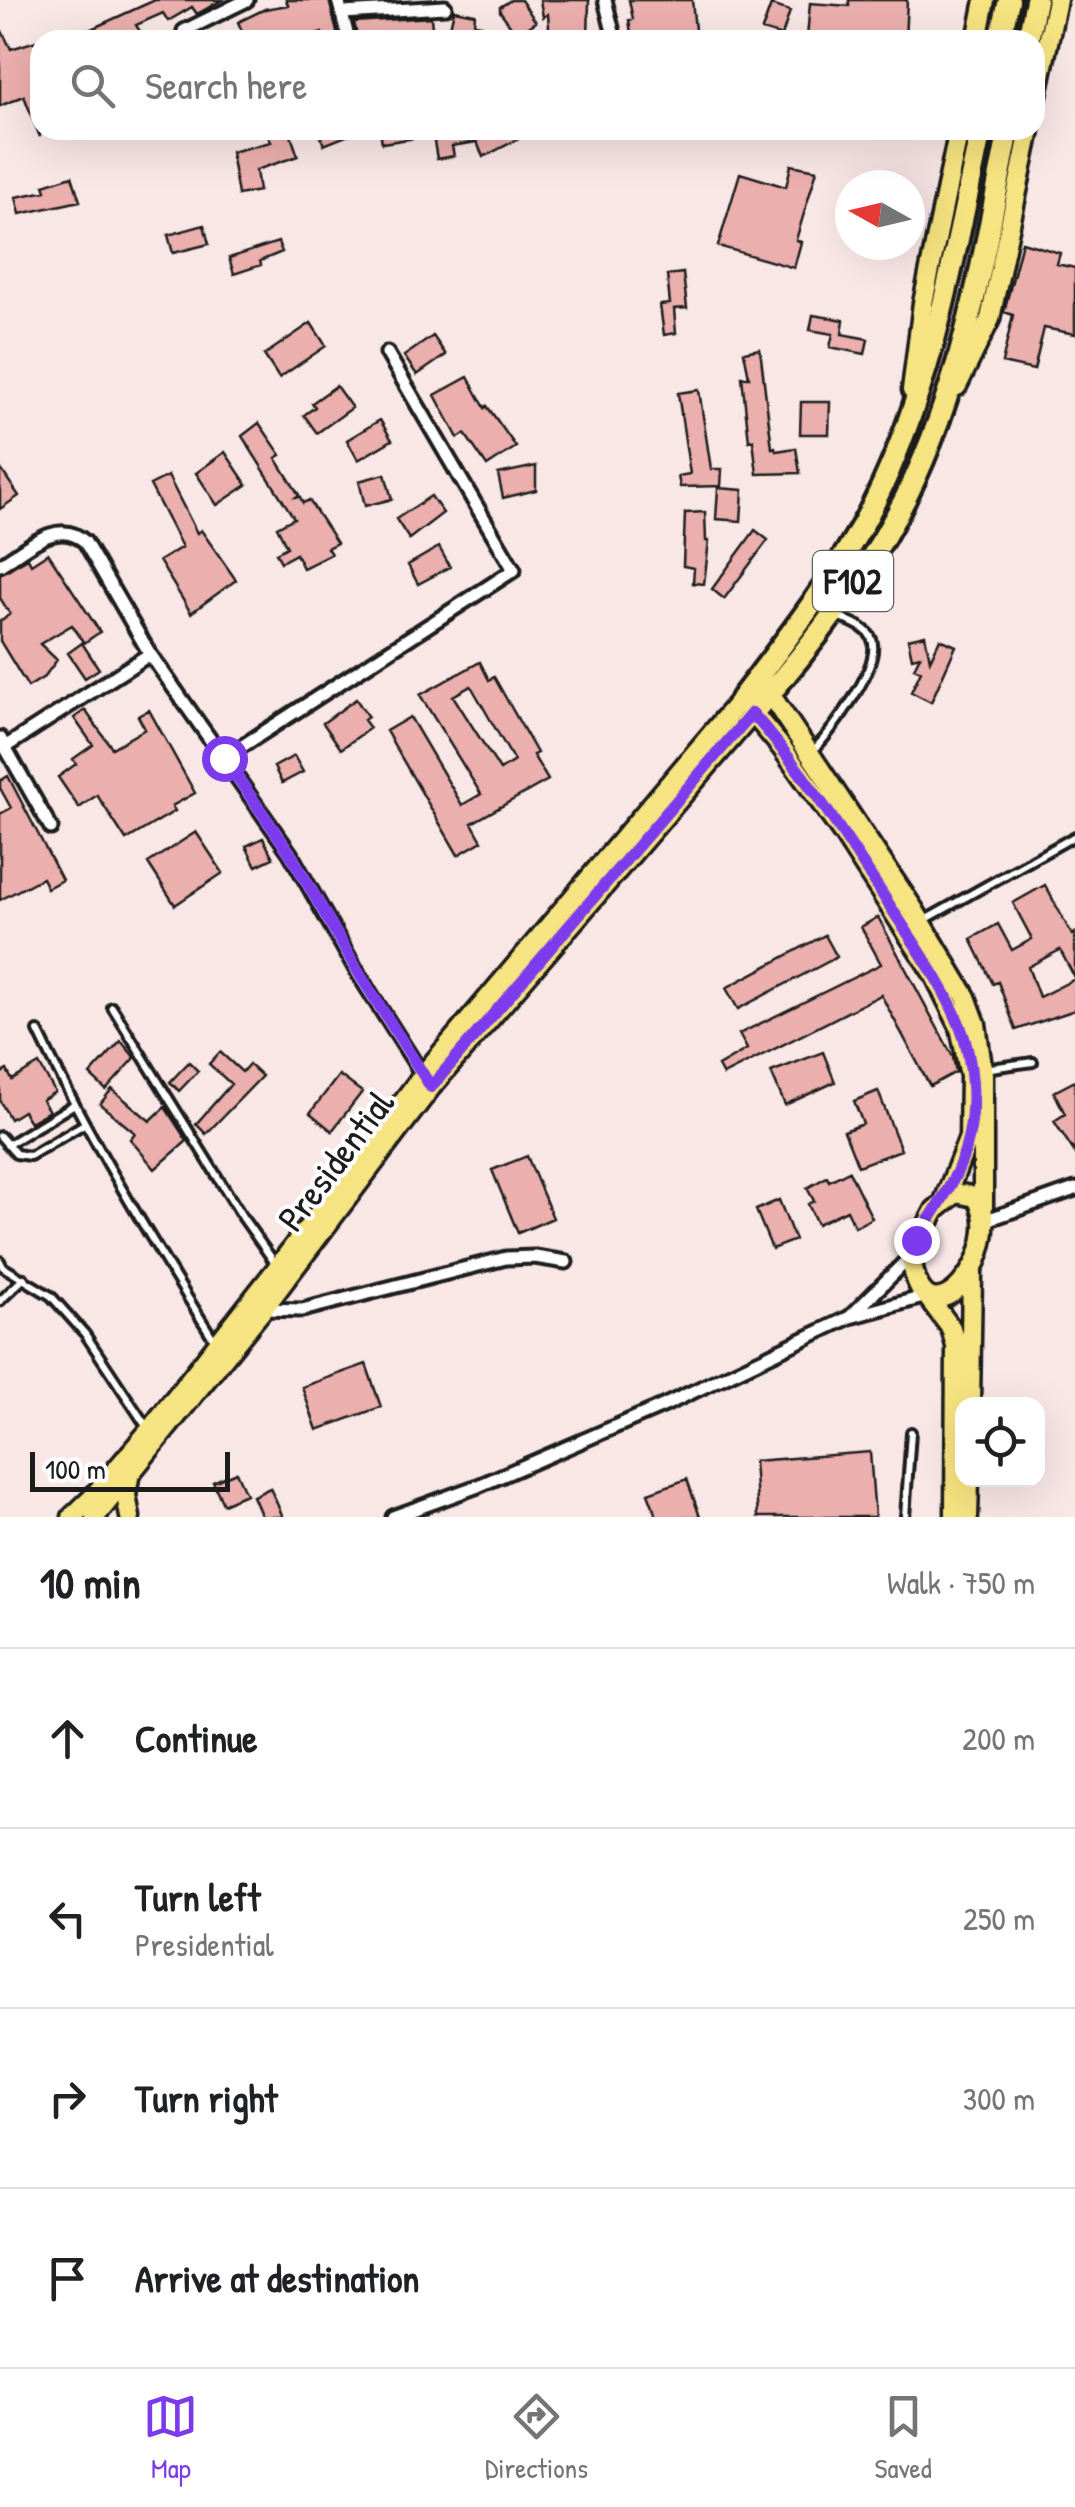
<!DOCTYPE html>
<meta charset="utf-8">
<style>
body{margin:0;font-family:"Patrick Hand",sans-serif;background:#f6f6f6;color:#202124}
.controls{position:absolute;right:30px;bottom:30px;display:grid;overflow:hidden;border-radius:20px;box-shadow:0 10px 40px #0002}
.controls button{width:90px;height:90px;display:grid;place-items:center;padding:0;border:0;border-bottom:2px solid #e0e0e0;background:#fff;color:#202124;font:50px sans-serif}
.compass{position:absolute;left:835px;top:170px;width:90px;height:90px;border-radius:50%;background:#fff;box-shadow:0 10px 40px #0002;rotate:278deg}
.scale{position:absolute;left:30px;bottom:25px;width:200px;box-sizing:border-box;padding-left:10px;border:5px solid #1c1c1c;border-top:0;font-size:28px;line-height:35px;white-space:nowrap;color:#1c1c1c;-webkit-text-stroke:8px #fff;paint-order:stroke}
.stop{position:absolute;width:30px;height:30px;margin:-22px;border:8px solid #7c3aed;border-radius:50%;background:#fff}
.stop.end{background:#7c3aed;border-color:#fff;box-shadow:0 2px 10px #0008}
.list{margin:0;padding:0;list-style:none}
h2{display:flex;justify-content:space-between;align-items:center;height:130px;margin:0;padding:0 40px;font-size:42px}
h2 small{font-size:32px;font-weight:400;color:#757577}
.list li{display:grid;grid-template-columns:65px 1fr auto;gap:30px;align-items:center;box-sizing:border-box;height:180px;padding:0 40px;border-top:2px solid #e0e0e0}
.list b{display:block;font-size:38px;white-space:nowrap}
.list p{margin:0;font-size:32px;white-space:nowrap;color:#757577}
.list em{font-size:32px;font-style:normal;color:#757577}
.icon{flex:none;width:55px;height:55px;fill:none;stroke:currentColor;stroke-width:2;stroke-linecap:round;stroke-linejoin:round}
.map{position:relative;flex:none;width:1075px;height:1517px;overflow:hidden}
.search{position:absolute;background:#fff;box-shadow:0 10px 40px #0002;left:30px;right:30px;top:30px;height:110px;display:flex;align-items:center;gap:25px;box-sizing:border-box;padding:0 35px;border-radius:30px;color:#757577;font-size:38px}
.sheet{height:850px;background:#fff}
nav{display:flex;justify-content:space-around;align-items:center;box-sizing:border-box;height:140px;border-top:2px solid #e0e0e0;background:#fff;font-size:28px;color:#757577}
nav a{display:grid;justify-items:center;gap:5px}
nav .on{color:#7c3aed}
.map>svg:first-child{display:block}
</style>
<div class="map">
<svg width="1075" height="1517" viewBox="0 0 1075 1517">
<rect width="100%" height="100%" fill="#f9e7e6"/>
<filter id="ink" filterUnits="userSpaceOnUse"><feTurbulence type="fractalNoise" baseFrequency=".01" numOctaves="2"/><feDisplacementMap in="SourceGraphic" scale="20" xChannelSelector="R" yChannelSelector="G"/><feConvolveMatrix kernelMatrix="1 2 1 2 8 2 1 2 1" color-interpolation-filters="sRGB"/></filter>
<g filter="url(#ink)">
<path fill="#ebafad" stroke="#1c1c1c" stroke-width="2.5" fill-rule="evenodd" d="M155,0h67l-25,14 -5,-7 -24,14 -5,-8 -27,12 9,15h-15l-6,-9 -21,9h-36z
M286,0h43l10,40h-15l-2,-7 -24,7 -1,-3 -51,3 -8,-18 27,-13 23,-4z
M511,0h10l15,22 -19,13 -17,-24v-4z
M540,0h49l-1,40h-38l-2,-26 -5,3z
M629,0h63l4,40h-64l-3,-20 4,-1z
M849,0h58l-2,40 -98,-2 3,-35 39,3z
M771,5l19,6 -8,25 -20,-6z
M454,10l21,4 -1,10 8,1 -2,15h-33z
M431,17l2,23h-75l-4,-18z
M0,27l11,22 25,-8 4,11v85l-16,-41 -24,10z
M265,130h24l9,26 -42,14 3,21 -21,4 -7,-43 40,-10z
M318,130h41v1l-35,14z
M380,130h49v6l-47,7z
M432,130h84l4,8 -37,19 -6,-15 -25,4 2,10 -17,3z
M791,165l26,5 -21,70 5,2 -7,26 -76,-22 22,-73 46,14z
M72,176l8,25 -60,13 -4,-17 30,-6 -2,-6z
M204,225l5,19 -36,9 -5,-18z
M278,242l4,10 -22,9 1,4 -27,9 -5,-16z
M1022,242l38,11 -3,11 18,4v66l-31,-6 -10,42 -32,-7 11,-48 -9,-3z
M683,273l4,35 -13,1 2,24 -12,2 -4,-30 10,-1 -3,-29z
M813,315l31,5 -2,14 26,5 -3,15 -35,-7 3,-13 -23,-4z
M311,323l15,23 -47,32 -15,-23z
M433,336l13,19 -29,20 -13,-19z
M760,349l12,99 3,-1 1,4 20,-3 4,25 -43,1 -4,-34 -4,1 -7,-64h7l-5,-25z
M468,377l17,31 2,-2 29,41 -29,19 -22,-32 -7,4 -23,-43z
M336,386l16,22 -35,25 -13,-18 11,-8 -3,-4z
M699,390l12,79h11l-1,17 -41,1 -2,-11 12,-2 -12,-81z
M801,402h29l-1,32h-29z
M380,420l12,20 -34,20 -11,-20z
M259,423l22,32 -5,3 23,37 -3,2h4l3,6 6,-3 28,43 -10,5 4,6 -28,14 -7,-14 -15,8 -5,-9 11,-6 -10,-20 17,-9 -52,-82z
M225,452l22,33 -30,20 -21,-32z
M536,466v24l-33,8 -5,-24z
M0,468l19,28 -19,13z
M385,474l7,25 -27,7 -6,-25z
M168,476l29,57 4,-3 35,50 -45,33 -32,-52 23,-14 -32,-62z
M718,488l25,2 -2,31 -25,-2z
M431,496l12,17 -34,26 -13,-20z
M705,512l1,29h3l-5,43 -11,-1 1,-15 -11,-2 2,-53z
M755,530l13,10 -44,59 -12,-10z
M439,547l11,20 -32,17 -10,-19z
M48,553l52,79 -16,11 -12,-18 -32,19 17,16 -13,17 -16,10 -28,-46v-20l10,-7 -10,-16v-24l28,-16 3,6z
M925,635l5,25 10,-21 16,7 -25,56 -20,-10 10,-21 -7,-3 6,-12 -8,2 -4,-19z
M82,643l17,26 -14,9 -17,-25z
M480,662l9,18 5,-3 43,76 -4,2 15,25 -76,43 10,18 -24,14 -72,-124 24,-14 52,88 19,-11 -61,-99zM471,686l43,75 -14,9 -47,-74z
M356,699l12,18 -4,3 6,8 -29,21 -18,-26z
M85,710l27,38 33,-19 -7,-13 11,-6 46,83 -23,13 3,5 -49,29 -29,-45 -18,13 -21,-31 18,-13 -3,-5 20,-14 -19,-27z
M294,756l9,16 -21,11 -8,-16z
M8,776l54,104 -15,8 -5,-10 -42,22v-86l11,-6 -11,-20v-7z
M196,832l27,41 -48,32 -27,-42z
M263,838l10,20 -17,8 -10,-20z
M1045,885l27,50 3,-2v45l-15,-28 -32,17 11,30 36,-18v31l-59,20 -18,-48 -5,2 -22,-45 27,-15 14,26 20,-11 -19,-36z
M878,917l75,140 3,15 -26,14 -49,-91 -158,80 -5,-9 29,-17 -8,-15 142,-70 -20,-37z
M825,935l12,22 -99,52 -12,-21z
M121,1041l14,17 -29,32 -16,-15z
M220,1052l22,20 7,-8 13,12 -56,58 -10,-10 35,-40 -22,-20z
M823,1052l12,30 -50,23 -14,-33z
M189,1062l9,9 -19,20 -9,-9z
M39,1064l16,28 -13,8 7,11 -19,11 -7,-11 -13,8 -10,-18v-27l7,-4 5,10z
M339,1075l23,17 -30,39 -22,-18z
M1075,1081v72l-21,-32 11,-7 -11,-22z
M112,1089l38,32 15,-14 22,34 -32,28 -25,-30 5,-6 -35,-29z
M878,1091l23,59 -43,16 -14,-35 19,-7 -9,-23z
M527,1156l26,62 -35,15 -26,-63z
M849,1171l23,47 -17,9 -8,-17 -30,14 -9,-20 6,-3 -7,-13 20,-11 2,4z
M779,1200l16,40 -23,9 -16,-39z
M366,1364l15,43 -64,23 -15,-43z
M870,1452l5,65h-117l-4,-56z
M236,1472l10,22 -23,10 -10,-22z
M687,1479l13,38h-43l-9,-24z
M270,1488l13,29h-21l-9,-21z"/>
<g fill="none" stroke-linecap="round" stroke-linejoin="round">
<defs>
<path id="service" d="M812,752c18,-19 73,-88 59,-115 -6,-11 -22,-15 -33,-21
M923,921l152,-85
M112,1007l131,211 34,48
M38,1031c52,109 114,210 178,312
M984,1069l49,-7
M0,1136l16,18 14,2 54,-32
M7,1145l66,-40
M0,1261l3,6 48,29 34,38 63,95
M0,1301l24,-23
M905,1517l6,-85"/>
<path id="minor" d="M338,0l11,40
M605,0l10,40
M343,13l102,-6
M184,31l63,-31
M0,565c26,-16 58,-48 85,-23l65,112 140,199 69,122 66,104
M0,738l51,90
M5,747l145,-93
M224,758l290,-188 -127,-217
M984,1221l91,-32
M263,1309l39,1 204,-52 29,-1 31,5
M850,1317l61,-61
M393,1517l85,-31 187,-81 185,-88 77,-21"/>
<path id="primary" d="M977,40l8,-40
M1035,104l22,-104
M957,386l33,-67 40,-189
M912,390l11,-87 36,-173
M764,685l150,225 52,87 10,27 7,50v133
M956,1193l20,4c35,50 -53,163 -65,59l24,-46z
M927,1296l24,32 5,18 -1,171
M970,1404l2,-131
M129,1478l-3,17 4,22
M72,1517l19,-18 58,-68 129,-164 145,-192 318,-376 41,49 62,87 91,141 25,51 10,49 -1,61 -24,62
M95,1517l168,-208 168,-222 322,-374
M968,1517l1,-37"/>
<path id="trunk" d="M1000,40l9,-40
M1028,40l8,-40
M741,699c46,-60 99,-128 133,-196 58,-117 80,-246 107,-373
M753,713c50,-57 107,-130 143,-197 65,-118 86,-255 113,-386"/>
</defs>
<use href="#service" stroke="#1c1c1c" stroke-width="14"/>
<use href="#minor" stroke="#1c1c1c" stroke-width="19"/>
<use href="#primary" stroke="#1c1c1c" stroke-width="25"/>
<use href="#trunk" stroke="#1c1c1c" stroke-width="28"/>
<use href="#service" stroke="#fff" stroke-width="6"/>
<use href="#minor" stroke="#fff" stroke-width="11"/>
<use href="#primary" stroke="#f6e381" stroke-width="18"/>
<use href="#trunk" stroke="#f6e381" stroke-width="20"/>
</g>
</g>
<g fill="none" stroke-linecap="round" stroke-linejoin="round" filter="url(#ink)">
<path stroke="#7c3aed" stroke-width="12" d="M224,758l66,95 70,122 71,112 321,-374c53,60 95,127 138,193 25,39 53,77 70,120 13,33 16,78 8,113 -9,40 -31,68 -52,101"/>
</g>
<g text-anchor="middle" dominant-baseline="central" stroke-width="8" stroke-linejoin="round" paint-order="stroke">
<rect fill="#fff" stroke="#606060" stroke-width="2.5" x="813" y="551" width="80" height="60" rx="8"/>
<g font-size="35" font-weight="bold" fill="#1c1c1c">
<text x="853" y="581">F102</text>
</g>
<g font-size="38" fill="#1c1c1c" stroke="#fff">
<text transform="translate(335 1160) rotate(-53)">Presidential</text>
</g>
</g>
</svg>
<div class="controls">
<button><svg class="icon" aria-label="locate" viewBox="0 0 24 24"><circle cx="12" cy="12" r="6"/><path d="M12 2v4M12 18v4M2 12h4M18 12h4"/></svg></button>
</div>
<svg class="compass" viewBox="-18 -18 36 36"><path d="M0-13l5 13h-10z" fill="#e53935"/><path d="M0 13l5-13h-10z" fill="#757577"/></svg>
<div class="scale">100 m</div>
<div class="stop" style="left:224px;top:758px"></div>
<div class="stop end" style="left:916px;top:1240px"></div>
<div class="search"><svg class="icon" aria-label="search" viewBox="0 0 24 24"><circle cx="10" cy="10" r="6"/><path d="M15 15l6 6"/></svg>Search here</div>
</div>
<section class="sheet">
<h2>10 min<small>Walk · 750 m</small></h2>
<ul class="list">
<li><svg class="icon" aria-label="ahead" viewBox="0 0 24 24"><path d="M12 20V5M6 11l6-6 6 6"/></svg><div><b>Continue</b></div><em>200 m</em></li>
<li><svg class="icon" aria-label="left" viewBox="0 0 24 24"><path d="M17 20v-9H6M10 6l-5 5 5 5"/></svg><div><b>Turn left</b><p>Presidential</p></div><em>250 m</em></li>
<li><svg class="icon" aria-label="right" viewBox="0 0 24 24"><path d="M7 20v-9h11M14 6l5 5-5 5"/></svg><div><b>Turn right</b></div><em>300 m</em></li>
<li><svg class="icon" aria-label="arrive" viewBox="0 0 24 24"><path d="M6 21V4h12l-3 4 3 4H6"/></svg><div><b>Arrive at destination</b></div></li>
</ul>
</section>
<nav>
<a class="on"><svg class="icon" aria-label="map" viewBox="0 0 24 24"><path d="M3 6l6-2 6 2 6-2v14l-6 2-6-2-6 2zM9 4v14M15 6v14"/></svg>Map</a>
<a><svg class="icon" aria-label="directions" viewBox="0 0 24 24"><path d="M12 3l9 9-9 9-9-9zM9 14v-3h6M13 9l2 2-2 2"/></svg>Directions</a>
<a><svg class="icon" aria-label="saved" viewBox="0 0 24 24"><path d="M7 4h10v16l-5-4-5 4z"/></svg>Saved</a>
</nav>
